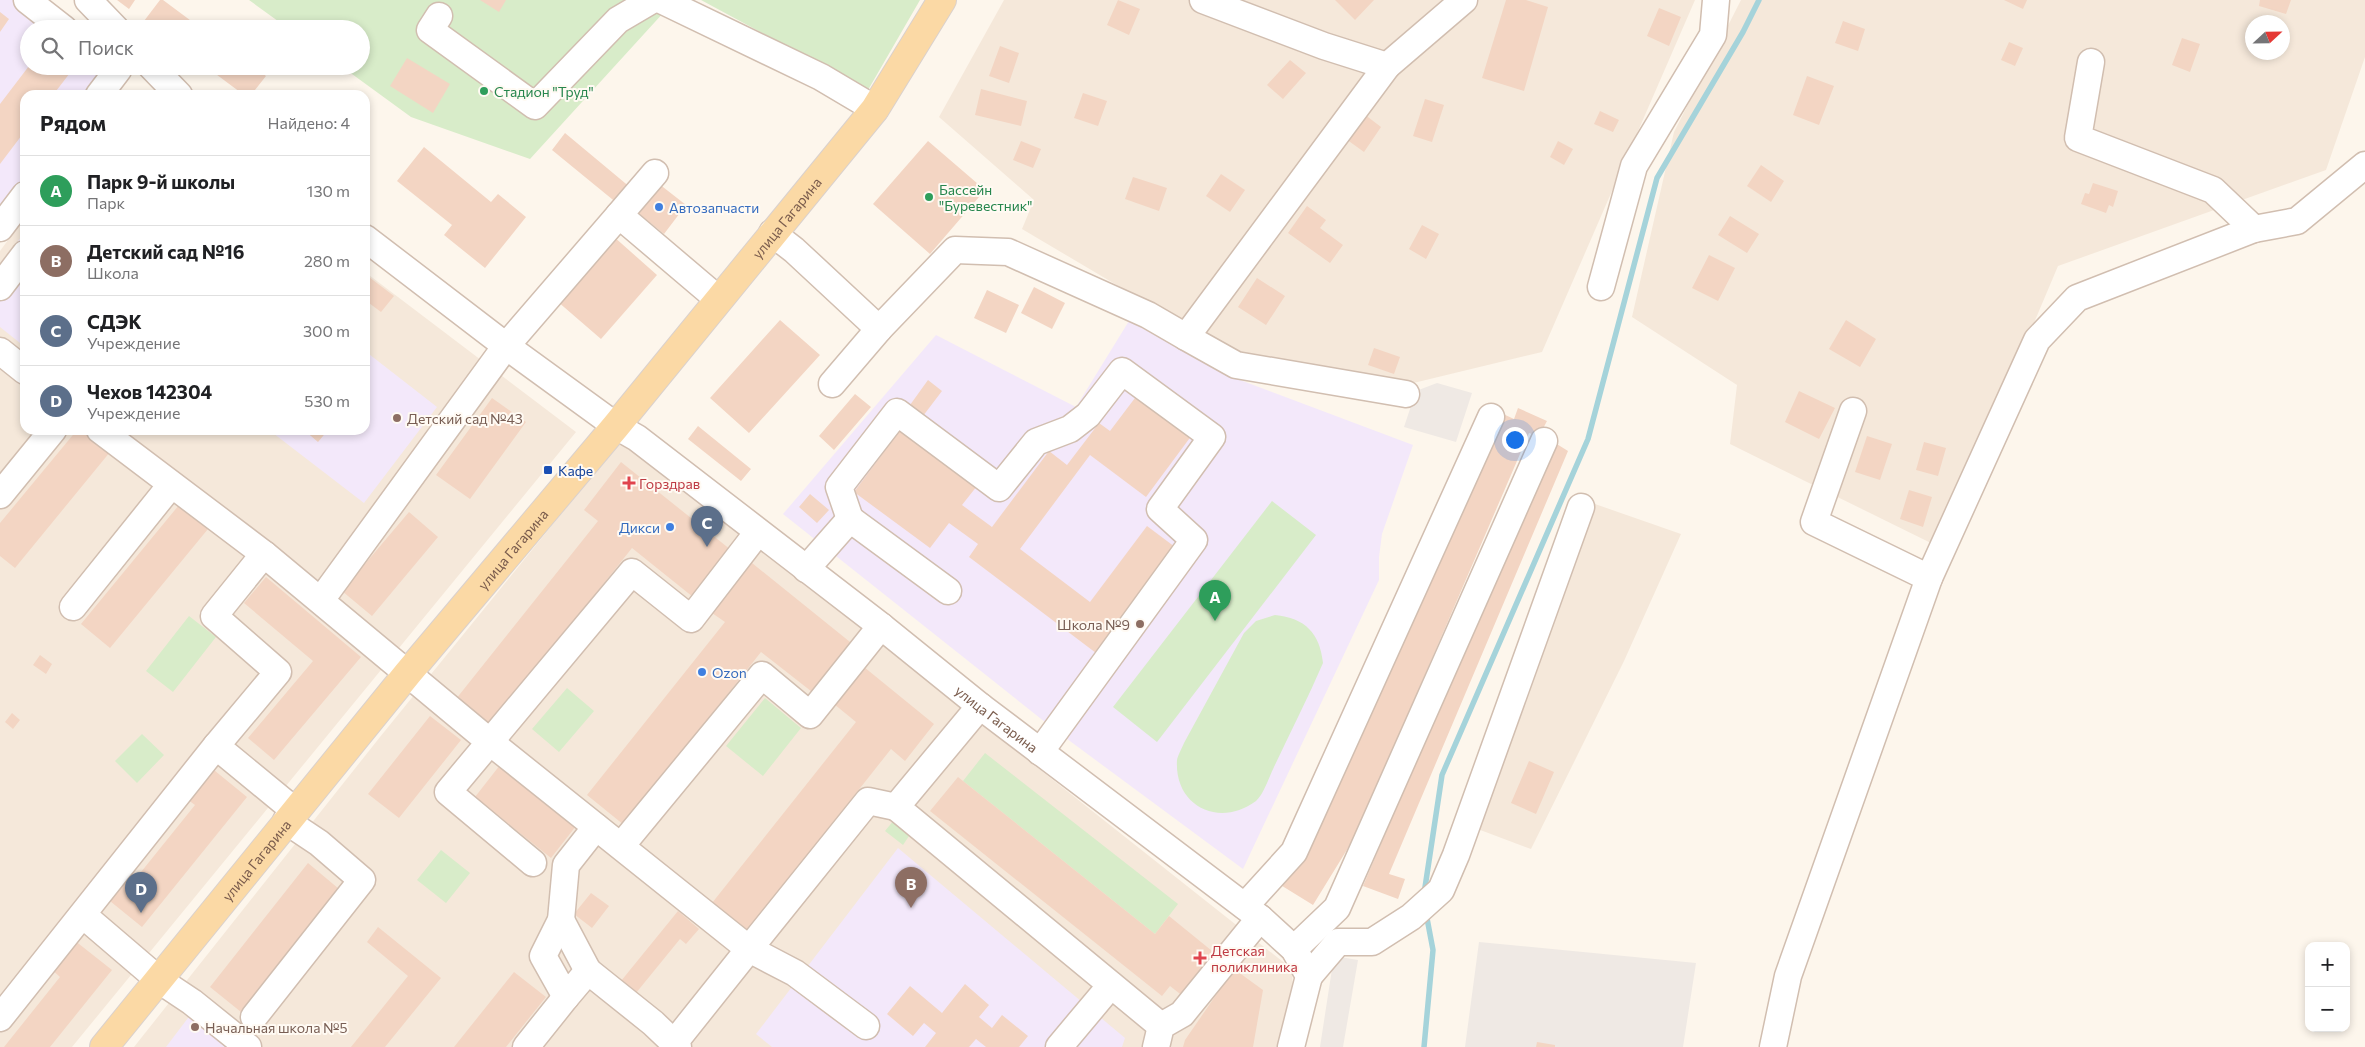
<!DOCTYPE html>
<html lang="ru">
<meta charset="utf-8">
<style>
body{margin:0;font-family:Commissioner,sans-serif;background:#f2f2f2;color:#202124}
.controls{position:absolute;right:15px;bottom:15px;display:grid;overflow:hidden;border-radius:10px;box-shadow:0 2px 8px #0003}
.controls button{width:45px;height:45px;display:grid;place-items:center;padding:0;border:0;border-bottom:1px solid #e0e0e0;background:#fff;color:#202124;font:25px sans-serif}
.compass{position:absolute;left:2245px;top:15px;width:45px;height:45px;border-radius:50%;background:#fff;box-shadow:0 2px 8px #0003;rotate:68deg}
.you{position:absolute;left:1514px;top:439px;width:18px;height:18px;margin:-12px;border:4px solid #fff;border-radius:50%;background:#1a73e8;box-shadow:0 0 0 8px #1a73e833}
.badge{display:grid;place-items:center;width:32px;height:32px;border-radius:50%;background:#d93025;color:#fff;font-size:16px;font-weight:700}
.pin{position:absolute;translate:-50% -41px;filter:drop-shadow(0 1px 2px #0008)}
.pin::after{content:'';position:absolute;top:26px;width:18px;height:15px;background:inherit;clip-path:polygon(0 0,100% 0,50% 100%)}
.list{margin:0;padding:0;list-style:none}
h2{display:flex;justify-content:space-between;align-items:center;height:65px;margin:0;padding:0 20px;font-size:21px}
h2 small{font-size:16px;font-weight:400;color:#757577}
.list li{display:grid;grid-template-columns:32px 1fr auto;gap:15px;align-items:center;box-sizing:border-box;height:70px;padding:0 20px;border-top:1px solid #e0e0e0}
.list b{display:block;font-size:19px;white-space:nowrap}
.list p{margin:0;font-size:16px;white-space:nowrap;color:#757577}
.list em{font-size:16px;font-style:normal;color:#757577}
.icon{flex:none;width:28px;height:28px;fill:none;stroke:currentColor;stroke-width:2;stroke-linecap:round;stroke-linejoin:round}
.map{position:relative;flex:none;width:2365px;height:1047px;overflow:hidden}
.search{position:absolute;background:#fff;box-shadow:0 2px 8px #0003;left:20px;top:20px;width:350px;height:55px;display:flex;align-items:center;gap:12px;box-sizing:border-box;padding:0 18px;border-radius:28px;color:#757577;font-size:19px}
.panel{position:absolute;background:#fff;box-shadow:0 2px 8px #0003;left:20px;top:90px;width:350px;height:345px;border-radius:15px}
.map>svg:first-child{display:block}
</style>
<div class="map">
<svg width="2365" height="1047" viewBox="0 0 2365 1047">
<rect width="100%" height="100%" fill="#fdf6ec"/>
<path fill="#f5e8da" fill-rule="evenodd" d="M1004,0h691l-153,352 -141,34 -161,-28 -218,-129 12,-29 -95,-83z
M1741,0h624v57l-39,113 -268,96 -119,281 -209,-103 7,-59 -105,-68 42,-185zM2252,22h30v30h-30z
M25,217v213h340v-158l211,160 -504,615h-72v-796z
M622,439l670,530 1,26 -11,52h-1148l246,-310z
M1595,504l86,30 -57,127 -93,188 -64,-24z"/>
<path fill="#efe9e4" d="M1437,383l35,10 -16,49 -52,-15 12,-36z
M1479,942l217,21 -13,84h-218z
M1334,956l24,4 -15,87h-23z"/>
<path fill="#f3e8fa" d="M0,0h41l37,29h-49v37h78l-22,29h-60v80l-25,33z
M25,232v115l-25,-20v-62z
M1129,321l103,56 181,68 -31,89 -3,23v23l-136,289 -188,-139 -272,-216 153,-179 140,72z
M365,351l72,56 -73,96 -95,-73h96z
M898,848l227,190 -3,9h-350l-16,-13z
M191,1014l43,33h-68z"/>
<path fill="#d8ecc9" d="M249,0h426l-145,159 -119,-42 -70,-51h20v-37h-72z
M701,0h219l-52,90z
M1272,501l44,34 -159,207 -44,-35z
M1275,615c30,3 45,18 48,48 -15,35 -33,70 -49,104 -5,10 -10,27 -18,34 -36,27 -82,6 -79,-41 1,-5 5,-12 7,-17l60,-110 12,-12z
M189,616l27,21 -43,55 -27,-21z
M567,688l27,23 -35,41 -27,-23z
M765,698l36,30 -38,48 -37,-30z
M142,734l22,21 -27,28 -22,-22z
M985,753l193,151 -23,30 -192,-153z
M894,820l17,13 -8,12 -18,-14z
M441,850l29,23 -24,30 -29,-23z"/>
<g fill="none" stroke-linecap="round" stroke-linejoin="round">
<path stroke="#a5d3da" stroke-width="5.5" d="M1424,894l18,-119 146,-336 69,-261 86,-146 16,-32
M1424,1047l9,-97 -7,-37"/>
</g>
<path fill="#f3d5c3" d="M117,0h18l-6,9z
M160,0h3l39,29h-48l-10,-8z
M480,0h26l-7,12z
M1118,0l22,9 -11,26 -22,-10z
M1335,0h39l-19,20z
M1506,0h20l22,7 -24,84 -42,-13z
M2004,0h23l-4,9z
M2260,0h31l-5,14 -27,-8z
M1659,8l22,9 -12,29 -22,-10z
M0,12l9,7 -9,13z
M1843,21l22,8 -7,22 -23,-8z
M2182,38l18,6 -10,28 -18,-7z
M2009,42l14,6 -8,18 -14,-6z
M1000,46l19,7 -10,30 -20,-7z
M407,58l43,26 -17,29 -43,-27z
M1290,60l16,13 -23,26 -16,-14z
M29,66h41l3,3 -20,26h-28v36l-25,33v-60z
M205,66h48l13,10 -15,19h-7z
M1807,76l27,10 -15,39 -26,-10z
M981,89l46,12 -6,25 -46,-11z
M1083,93l24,8 -9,25 -24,-8z
M1425,99l19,6 -12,37 -19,-6z
M1600,111l19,9 -6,12 -19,-8z
M1364,114l17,13 -17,25 -18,-13z
M565,133l66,55 -13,16 -66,-54z
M928,141l57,49 -55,64 -57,-50z
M1021,141l20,8 -8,19 -20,-8z
M1558,141l15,8 -9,16 -14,-8z
M424,147l67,55 7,-8 28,23 -41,51 -41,-33 8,-10 -55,-44z
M1761,165l23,16 -13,21 -24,-16z
M1221,174l24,16 -15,22 -24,-16z
M1133,177l34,11 -8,23 -34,-12z
M654,180l32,25 -22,29 -32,-26z
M2093,183l25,8 -5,16 -4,-2 -3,8 -25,-9 4,-11 4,1z
M1307,206l19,14 -6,8 23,17 -13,18 -42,-30z
M1730,216l29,18 -12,19 -29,-18z
M1422,225l17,9 -13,25 -17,-10z
M613,236l44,39 -56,64 -44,-38z
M1709,255l26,13 -17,33 -26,-13z
M365,274l29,22 -13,16 -16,-12z
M1257,278l28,18 -19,29 -28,-18z
M1034,287l31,16 -13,26 -31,-16z
M987,290l32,15 -13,28 -32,-15z
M780,320l40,35 -71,78 -39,-35z
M1846,320l30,19 -16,28 -31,-18z
M1374,348l26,9 -6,17 -26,-9z
M928,380l14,11 -19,25 -13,-11z
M1799,391l36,17 -16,31 -34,-17z
M855,394l16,13 -37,43 -15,-14z
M1138,394l54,41 -46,62 -56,-42 -70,94 70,53 57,-76 28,21 -79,106 -127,-96 9,-13 -29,-21 -19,25 -76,-56 47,-63 76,57 -15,19 30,22 57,-76 18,14 32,-42 11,8z
M492,398l34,24 -56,77 -34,-24z
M1518,408l29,13 -8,15 -10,-3 -173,402 -43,70 -34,-21 49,-73 173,-398 13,6z
M698,426l53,43 -10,12 -53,-42z
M77,430h7l26,22 -95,116 -15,-12v-33z
M304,430h24l-10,12z
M1867,436l25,8 -12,36 -25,-8z
M1552,441l16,10 -179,423 16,5 -7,20 -35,-13z
M1924,442l22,6 -8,28 -22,-6z
M621,462l110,88 -38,47 -61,-49 -142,178 -34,-27 142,-178 -14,-11z
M1909,490l23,7 -9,30 -23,-8z
M810,494l19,16 -12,13 -18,-16z
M179,505l29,24 -98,119 -29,-24z
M409,512l29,25 -66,79 -30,-25z
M752,563l103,83 -39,49 -55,-43 -137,173 -37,-30 138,-173 -13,-9z
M266,577l95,80 -87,103 -26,-22 65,-77 -69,-58z
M40,655l12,9 -6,10 -13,-9z
M864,667l70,57 -29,37 -14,-12 -144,182 -35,-28 144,-181 -22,-18z
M12,713l8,7 -7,9 -8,-7z
M430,716l31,24 -62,78 -31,-24z
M1529,761l25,11 -18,42 -25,-11z
M500,765l76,61 -25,32 -76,-61z
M209,766l38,31 -105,130 -37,-30 22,-28 10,8 58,-72 -11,-8z
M958,777l197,157 14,-18 48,39 -33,42 -14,-11 -8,10 -232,-185z
M308,863l31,26 -98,123 -31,-25z
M591,893l18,13 -17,22 -18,-14z
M678,911l21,18 -13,15 -6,-5 -44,54 -15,-12z
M378,927l63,51 -56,69h-34l57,-71 -41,-34z
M74,940l38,30 -62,77h-46l56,-70 -9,-8z
M1234,969l29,21 -10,57h-70l2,-7z
M514,972l32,25 -40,50h-52z
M965,984l24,21 -10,12 13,11 10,-13 26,21 -9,11h-33l-10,-8 -7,8h-44l11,-14 -12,-10 -11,13 -26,-22 23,-28 32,27z
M1537,1042l18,3v2h-19z"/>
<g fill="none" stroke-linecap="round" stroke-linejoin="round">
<defs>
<g id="minor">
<path d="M27,0l37,29"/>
<path d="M88,0l28,29"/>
<path d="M661,0l160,77 54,32"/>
<path d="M1203,0l121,46 63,20 77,-66"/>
<path d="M439,16l-9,14 105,76 83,-86 34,-20"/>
<path d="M2091,62l-13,76 135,52 41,39"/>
<path d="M151,66l28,29"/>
<path d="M99,95l19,-25 -5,-4"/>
<path d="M619,215l36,-42"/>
<path d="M0,228l25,-33"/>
<path d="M772,233l22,17 85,79 76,-79 53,2 140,63 38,22 201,-271"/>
<path id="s1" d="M365,238l141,108 110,80 21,12 244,188 99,80 280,212 34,31 15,27 -18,71"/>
<path d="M0,287l25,-33"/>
<path d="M1601,287l33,-121 79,-131 3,-35"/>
<path d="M1186,337l50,28 170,29"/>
<path d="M0,351l25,20"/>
<path d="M832,384l47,-55"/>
<path d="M1853,411l-39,111 115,56"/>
<path d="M100,430l164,124 226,188 259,207 119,-148 28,6"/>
<path d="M0,495l53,-65"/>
<path d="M850,519l-11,-32 58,-75 102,76 37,-46 34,-13 18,-14 34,-44 90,66 -52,72 34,31 -154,212"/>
<path d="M264,554l-50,62 64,56 -62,74 79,65"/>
<path d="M806,569l44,-50 98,72"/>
<path d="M321,600l185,-254 113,-131 99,84"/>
<path d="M73,607l98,-122"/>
<path d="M980,706l-84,101 265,219"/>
<path d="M596,827l-30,38 -5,55 -18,36 23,41 22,-26 65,52 21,20"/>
<path d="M621,846l141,-171 48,40 71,-89"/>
<path d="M533,863l-85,-71 184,-220 59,47 67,-87"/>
<path d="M1245,906l49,-54 197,-435"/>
<path d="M83,915l76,65 33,22 56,45"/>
<path d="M561,920l27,51"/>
<path d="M1294,949l43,-41 207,-467"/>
<path d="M1309,976l29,-34h34l39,-25 30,-27 15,-35 125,-348"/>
<path d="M254,1017l108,-137 -43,-37 -33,-22"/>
<path d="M0,1018l216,-272"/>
<path d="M526,1047l40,-50"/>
<path d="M678,1047l-4,-4 75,-94 46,24 71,53"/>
<path d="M1059,1047l52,-62"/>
<path d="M1156,1047l5,-21 21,-12 78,-96"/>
<path d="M1773,1047l15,-71 141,-398 108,-238 40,-42 177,-69 43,-8 68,-56"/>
</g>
<g id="major">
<path id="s2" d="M104,1047l304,-374 208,-247 259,-317 67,-109"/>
</g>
</defs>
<use href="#minor" stroke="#d1beb0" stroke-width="29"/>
<use href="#major" stroke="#dad1cd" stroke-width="30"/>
<use href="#minor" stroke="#fff" stroke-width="26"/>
<use href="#major" stroke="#fbd9a5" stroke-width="28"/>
</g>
<g fill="#2e9e5b" stroke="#fffaf3" stroke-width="2">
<circle cx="484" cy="91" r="5"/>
<circle cx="929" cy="197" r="5"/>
</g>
<g fill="#3f7fe0" stroke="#fffaf3" stroke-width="2">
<circle cx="659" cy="207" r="5"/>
<circle cx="670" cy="527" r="5"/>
<circle cx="702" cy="672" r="5"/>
</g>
<g fill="#8d6e63" stroke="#fffaf3" stroke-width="2">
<circle cx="397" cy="418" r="5"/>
<circle cx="1140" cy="624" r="5"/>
<circle cx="195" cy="1027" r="5"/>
</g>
<rect fill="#1a4fb4" stroke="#fffaf3" stroke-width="2" x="543" y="465" width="10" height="10" rx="2.5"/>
<g fill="#e0444e" stroke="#fffaf3" stroke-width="2">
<path d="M626.5 475.5h5v5h5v5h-5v5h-5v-5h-5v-5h5z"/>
<path d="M1197.5 950.5h5v5h5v5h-5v5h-5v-5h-5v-5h5z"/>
</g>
<g text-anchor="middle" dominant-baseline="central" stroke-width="4" stroke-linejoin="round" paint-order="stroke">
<g font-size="14" fill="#27864d" stroke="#fffaf3" text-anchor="start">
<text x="494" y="91">Стадион "Труд"</text>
<text x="939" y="189">Бассейн<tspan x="939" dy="16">"Буревестник"</tspan></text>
</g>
<g font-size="14" fill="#366cbe" stroke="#fffaf3" text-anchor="start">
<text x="669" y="207">Автозапчасти</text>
<text x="660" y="527" text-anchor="end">Дикси</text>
<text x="712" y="672">Ozon</text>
</g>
<g font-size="14" fill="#7a5c4d" stroke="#fffaf3">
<text stroke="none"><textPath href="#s2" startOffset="1074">улица Гагарина</textPath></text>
<text stroke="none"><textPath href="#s2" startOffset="644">улица Гагарина</textPath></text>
<text stroke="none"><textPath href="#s1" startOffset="794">улица Гагарина</textPath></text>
<text stroke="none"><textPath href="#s2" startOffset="241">улица Гагарина</textPath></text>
</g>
<g font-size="14" fill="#785e54" stroke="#fffaf3" text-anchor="start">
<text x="407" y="418">Детский сад №43</text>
<text x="1130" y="624" text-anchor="end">Школа №9</text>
<text x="205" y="1027">Начальная школа №5</text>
</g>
<g font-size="14" fill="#164399" stroke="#fffaf3" text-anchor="start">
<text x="558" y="470">Кафе</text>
</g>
<g font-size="14" fill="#be3a42" stroke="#fffaf3" text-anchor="start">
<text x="639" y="483">Горздрав</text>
<text x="1211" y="950">Детская<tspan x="1211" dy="16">поликлиника</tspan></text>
</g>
</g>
</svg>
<div class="controls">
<button>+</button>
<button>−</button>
</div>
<svg class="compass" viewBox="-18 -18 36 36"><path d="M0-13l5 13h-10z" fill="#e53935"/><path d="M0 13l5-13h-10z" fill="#757577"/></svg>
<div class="you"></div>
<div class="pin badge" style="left:1215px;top:621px;background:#2e9e5b">A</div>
<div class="pin badge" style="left:911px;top:908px;background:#8d6e63">B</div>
<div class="pin badge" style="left:707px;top:547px;background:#5c6f8a">C</div>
<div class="pin badge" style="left:141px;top:913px;background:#5c6f8a">D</div>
<div class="search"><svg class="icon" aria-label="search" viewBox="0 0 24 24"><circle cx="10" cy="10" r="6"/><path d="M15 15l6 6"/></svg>Поиск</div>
<section class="panel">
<h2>Рядом<small>Найдено: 4</small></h2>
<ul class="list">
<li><span class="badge" style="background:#2e9e5b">A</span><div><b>Парк 9-й школы</b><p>Парк</p></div><em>130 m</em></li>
<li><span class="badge" style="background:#8d6e63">B</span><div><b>Детский сад №16</b><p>Школа</p></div><em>280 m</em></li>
<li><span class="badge" style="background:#5c6f8a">C</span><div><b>СДЭК</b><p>Учреждение</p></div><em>300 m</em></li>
<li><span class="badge" style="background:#5c6f8a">D</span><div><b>Чехов 142304</b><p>Учреждение</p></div><em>530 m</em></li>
</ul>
</section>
</div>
